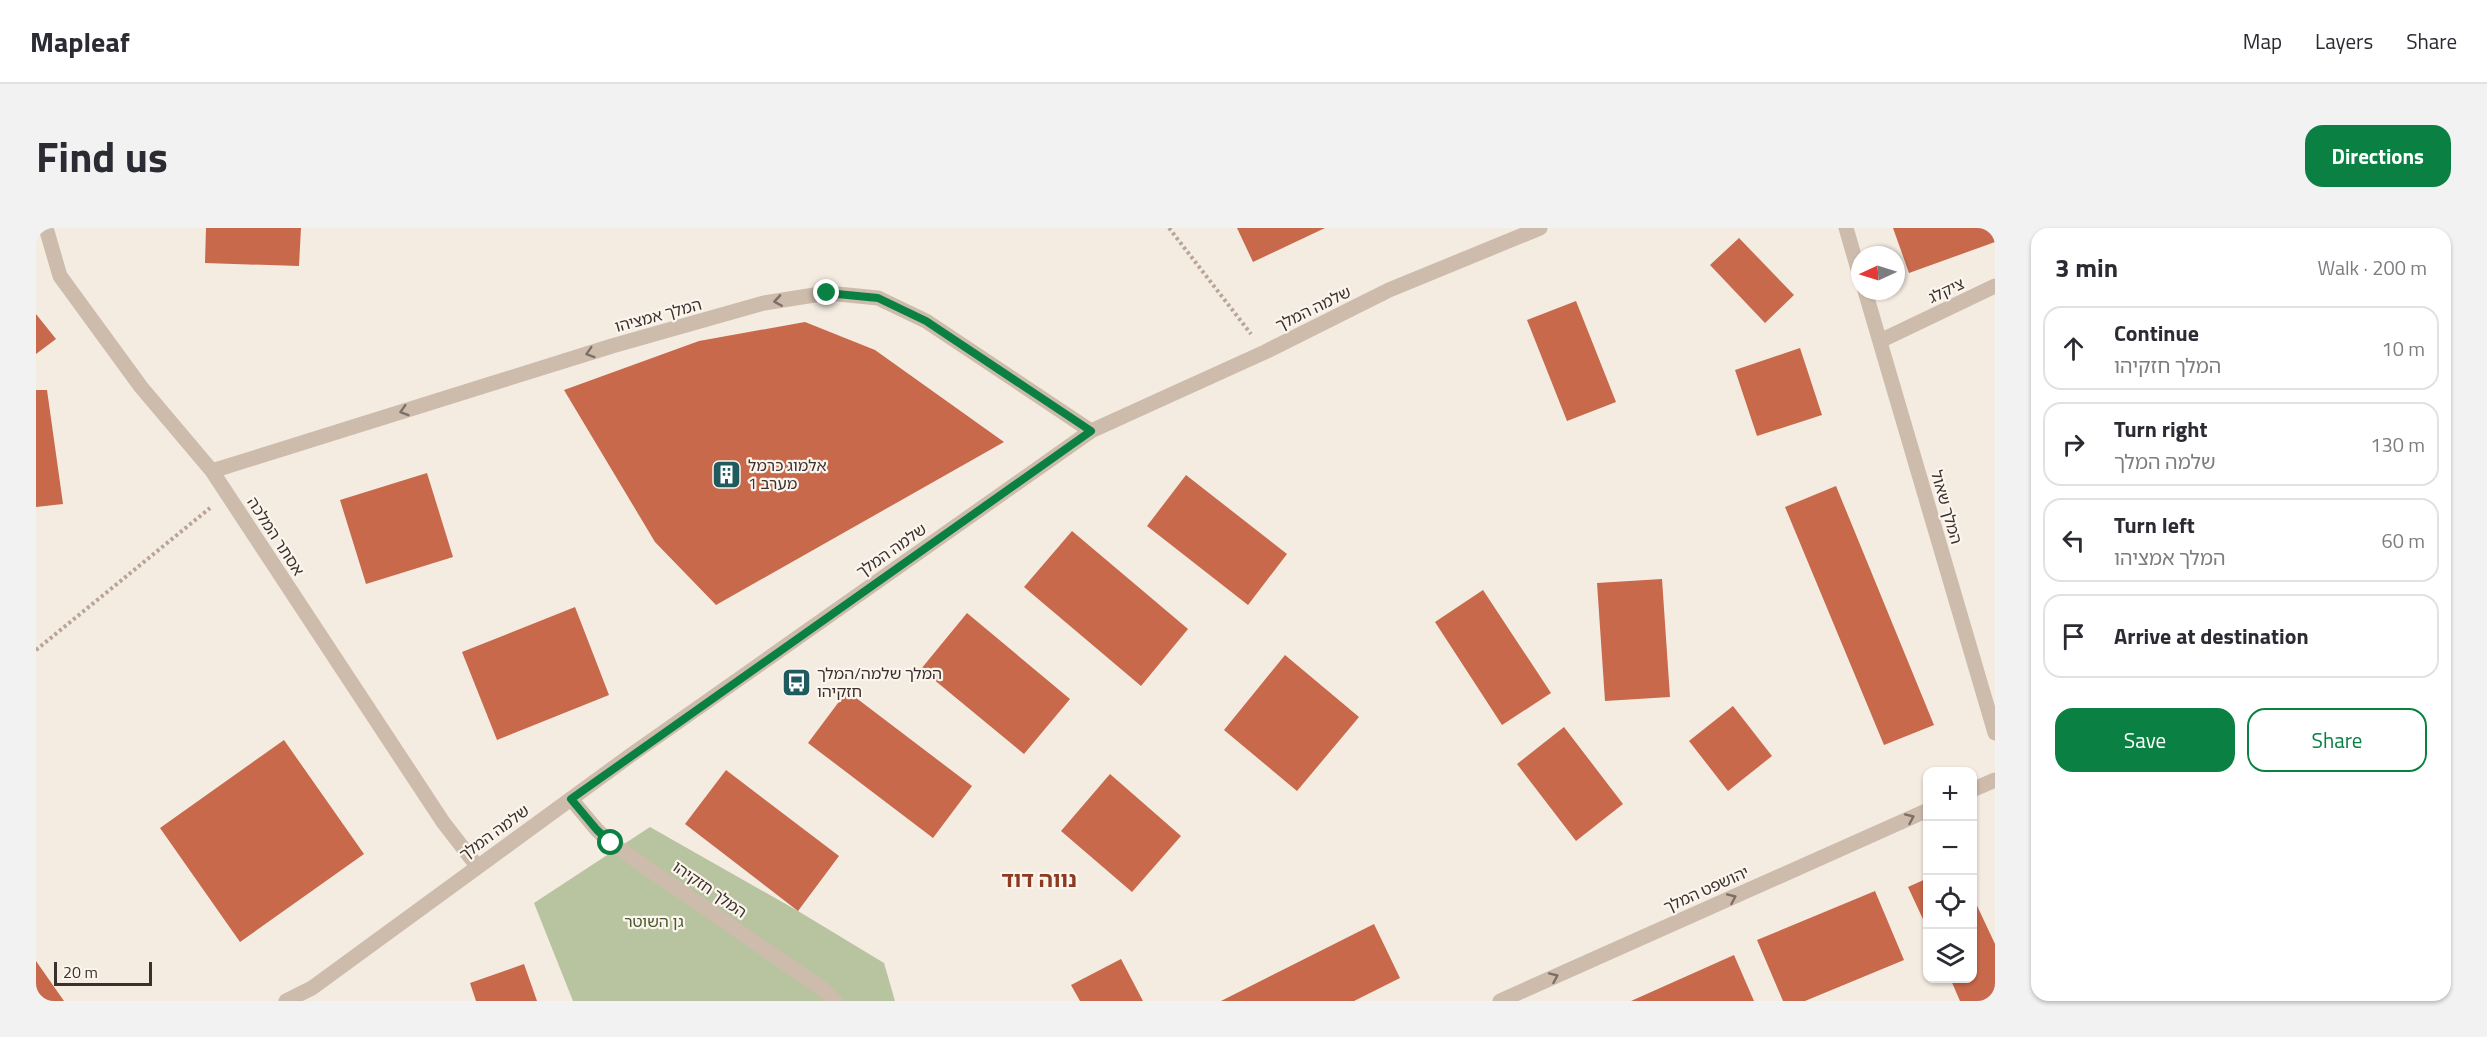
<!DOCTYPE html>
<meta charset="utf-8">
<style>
body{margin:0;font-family:"Titillium Web","Noto Sans Hebrew",sans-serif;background:#f2f2f3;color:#2b2b33}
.controls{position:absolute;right:18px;bottom:18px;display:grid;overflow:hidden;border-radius:12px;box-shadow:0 2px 4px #0004}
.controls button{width:54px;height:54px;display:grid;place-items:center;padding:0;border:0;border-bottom:2px solid #e1e1e2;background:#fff;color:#2b2b33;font:30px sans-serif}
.compass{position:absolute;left:1815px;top:18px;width:54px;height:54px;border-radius:50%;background:#fff;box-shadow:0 2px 4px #0004;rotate:266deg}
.scale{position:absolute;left:18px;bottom:15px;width:98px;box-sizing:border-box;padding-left:6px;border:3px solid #3b302b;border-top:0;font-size:16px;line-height:21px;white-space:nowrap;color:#3b302b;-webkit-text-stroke:4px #fbf5ee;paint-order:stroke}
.stop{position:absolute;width:18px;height:18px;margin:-14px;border:4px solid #0b8043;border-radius:50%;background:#fff}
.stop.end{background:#0b8043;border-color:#fff;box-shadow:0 2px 6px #0008}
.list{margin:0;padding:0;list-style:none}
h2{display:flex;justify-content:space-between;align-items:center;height:78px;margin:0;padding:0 24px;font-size:26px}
h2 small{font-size:20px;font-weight:400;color:#7c7c81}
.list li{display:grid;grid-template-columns:39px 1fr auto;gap:18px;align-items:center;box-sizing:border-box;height:84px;margin:0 12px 12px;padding:0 12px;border:2px solid #e1e1e2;border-radius:18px}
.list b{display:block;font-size:22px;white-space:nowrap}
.list p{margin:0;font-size:20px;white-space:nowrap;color:#7c7c81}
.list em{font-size:20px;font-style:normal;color:#7c7c81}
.actions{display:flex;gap:12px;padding:18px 24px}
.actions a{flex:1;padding:14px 0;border:2px solid #0b8043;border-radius:18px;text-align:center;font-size:21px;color:#0b8043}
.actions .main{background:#0b8043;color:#fff}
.icon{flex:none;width:33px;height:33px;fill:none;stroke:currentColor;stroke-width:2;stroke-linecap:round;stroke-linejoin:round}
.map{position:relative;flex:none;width:1959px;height:773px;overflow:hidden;border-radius:18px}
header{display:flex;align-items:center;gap:36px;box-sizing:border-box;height:84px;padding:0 30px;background:#fff;border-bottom:2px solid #e1e1e2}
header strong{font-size:28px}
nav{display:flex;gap:33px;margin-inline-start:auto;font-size:21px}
.intro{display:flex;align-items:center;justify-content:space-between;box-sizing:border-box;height:144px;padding:0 36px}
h1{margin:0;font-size:42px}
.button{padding:15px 27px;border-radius:18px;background:#0b8043;color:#fff;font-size:21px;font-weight:700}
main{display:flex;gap:36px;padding:0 36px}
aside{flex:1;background:#fff;border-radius:18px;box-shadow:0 2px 4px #0004}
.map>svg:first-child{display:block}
</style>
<header>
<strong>Mapleaf</strong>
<nav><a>Map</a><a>Layers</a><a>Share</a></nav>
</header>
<div class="intro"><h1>Find us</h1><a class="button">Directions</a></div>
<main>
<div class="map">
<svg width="1959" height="773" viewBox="0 0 1959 773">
<rect width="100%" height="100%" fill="#f4ebe1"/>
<path fill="#b8c4a0" d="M614,599l148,84 86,52 11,38h-322l-39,-98z"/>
<path fill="#c8694b" d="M170,0h95l-2,38 -94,-3z
M1201,0h88l-72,34z
M1857,0h102v14l-86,31z
M1703,10l55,57 -29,28 -55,-58z
M1540,73l40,101 -49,19 -40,-101z
M0,86l20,25 -20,15z
M769,94l70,28 129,92 -288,163 -61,-63 -91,-152 135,-49z
M1764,120l22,67 -65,21 -22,-66z
M0,162h11l16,114 -27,3z
M391,245l26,84 -87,27 -26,-84z
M1150,247l101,79 -39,51 -101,-79z
M1800,258l98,239 -50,20 -99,-238z
M1036,303l116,98 -47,57 -117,-99z
M1626,351l8,118 -65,4 -8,-118z
M1447,362l68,103 -49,32 -67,-103z
M539,379l34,88 -112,45 -35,-88z
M931,385l103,86 -46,55 -103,-85z
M1249,427l74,62 -62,74 -73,-61z
M811,463l125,95 -39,52 -125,-95z
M1697,478l39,50 -44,35 -39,-50z
M1528,499l59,77 -47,37 -59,-77z
M248,512l80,114 -124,88 -80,-114z
M690,542l113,86 -41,55 -113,-87z
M1074,546l71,62 -49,56 -71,-61z
M1892,650v52l-20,-43z
M1839,663l29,69 -99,41h-22l-26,-61z
M1936,667l23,49v57h-35l-10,-23h22z
M1338,696l26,54 -46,23h-133z
M1698,727l20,46h-123z
M1085,731l22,42h-63l-9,-16z
M0,733l28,40h-28z
M488,736l13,37h-61l-6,-18z"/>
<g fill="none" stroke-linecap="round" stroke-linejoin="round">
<path stroke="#b9a596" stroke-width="4" stroke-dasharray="3 3" stroke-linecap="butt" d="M1133,0l82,106
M0,422l174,-142"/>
<path stroke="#cdbbac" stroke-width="15" d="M10,0l14,48 81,111 71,84 231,351 34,44
M1810,0l14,48
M1829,63l130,442
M1844,113l115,-55
M176,243l400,-125 152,-43 63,-10 51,5 48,23 165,110
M1936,562l23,-10
M535,571l26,31 14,13 213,147 11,11
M1464,773l428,-191"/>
<path stroke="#cdbbac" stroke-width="15" d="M250,773l26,-13 319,-233 460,-324 174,-79 124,-62 151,-62"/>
</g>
<defs><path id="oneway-chevron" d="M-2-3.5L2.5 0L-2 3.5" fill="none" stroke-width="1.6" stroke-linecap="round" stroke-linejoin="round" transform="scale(1.5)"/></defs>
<g stroke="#7d6f65">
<use href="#oneway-chevron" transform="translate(742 73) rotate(171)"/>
<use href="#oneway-chevron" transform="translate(554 125) rotate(163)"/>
<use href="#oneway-chevron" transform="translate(368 183) rotate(163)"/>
<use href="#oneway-chevron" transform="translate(1874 590) rotate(-24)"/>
<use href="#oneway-chevron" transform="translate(1696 670) rotate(-24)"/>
<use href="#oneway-chevron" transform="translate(1518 749) rotate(-24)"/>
</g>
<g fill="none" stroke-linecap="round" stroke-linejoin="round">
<path stroke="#0b8043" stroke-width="8" d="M575,615l-14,-13 -26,-31 520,-368 -165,-110 -48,-23 -51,-5"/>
</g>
<defs>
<symbol id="building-square" viewBox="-11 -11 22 22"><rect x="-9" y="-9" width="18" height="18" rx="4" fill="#1f5a5e" stroke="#fbf5ee"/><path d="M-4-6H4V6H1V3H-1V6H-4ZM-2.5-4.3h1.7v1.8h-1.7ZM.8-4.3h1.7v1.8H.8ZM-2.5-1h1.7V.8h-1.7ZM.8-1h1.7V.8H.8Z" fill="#fff"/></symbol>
<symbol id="bus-square" viewBox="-11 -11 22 22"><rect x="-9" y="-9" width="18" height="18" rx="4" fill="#1f5a5e" stroke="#fbf5ee"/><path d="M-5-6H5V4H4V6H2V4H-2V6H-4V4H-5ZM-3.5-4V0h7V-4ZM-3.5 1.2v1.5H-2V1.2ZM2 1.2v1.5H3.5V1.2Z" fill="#fff"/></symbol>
</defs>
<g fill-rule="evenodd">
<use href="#building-square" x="674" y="230" width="33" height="33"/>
<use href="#bus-square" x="744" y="438" width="33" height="33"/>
</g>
<g text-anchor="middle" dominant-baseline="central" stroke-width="4.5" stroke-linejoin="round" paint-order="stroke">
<g font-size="16" fill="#3b302b" stroke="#fbf5ee">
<text transform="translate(1910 62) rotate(-25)">ציקלג</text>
<text transform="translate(1277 80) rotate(-26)">שלמה המלך</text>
<text transform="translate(622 87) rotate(-15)">המלך אמציהו</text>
<text transform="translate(1911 279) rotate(74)">המלך שאול</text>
<text transform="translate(240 308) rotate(57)">אסתר המלכה</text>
<text transform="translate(855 322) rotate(-35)">שלמה המלך</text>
<text transform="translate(458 604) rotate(-36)">שלמה המלך</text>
<text transform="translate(674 661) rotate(35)">המלך חזקיהו</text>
<text transform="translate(1670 661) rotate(-24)">יהושפט המלך</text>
</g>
<g font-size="16" fill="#3b302b" stroke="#fbf5ee" text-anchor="start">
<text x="712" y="237">אלמוג כרמל<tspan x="712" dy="18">מערב 1</tspan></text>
<text x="781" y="445">המלך שלמה/המלך<tspan x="781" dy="18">חזקיהו</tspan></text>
</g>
<g font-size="16" fill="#4a5a2e" stroke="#fbf5ee">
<text x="618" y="693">גן השוטר</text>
</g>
<g font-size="22" font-weight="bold" fill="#8c3b22" stroke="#fbf5ee">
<text x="1003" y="651">נווה דוד</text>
</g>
</g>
</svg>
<div class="controls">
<button>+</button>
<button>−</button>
<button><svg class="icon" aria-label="locate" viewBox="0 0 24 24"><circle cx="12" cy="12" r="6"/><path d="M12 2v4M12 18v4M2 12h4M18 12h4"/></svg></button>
<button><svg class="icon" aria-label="layers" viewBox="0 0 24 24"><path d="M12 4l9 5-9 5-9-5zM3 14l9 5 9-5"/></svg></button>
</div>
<svg class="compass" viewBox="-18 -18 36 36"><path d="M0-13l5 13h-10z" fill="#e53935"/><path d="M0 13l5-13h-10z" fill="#7c7c81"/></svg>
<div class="scale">20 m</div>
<div class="stop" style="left:575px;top:615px"></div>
<div class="stop end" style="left:791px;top:65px"></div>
</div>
<aside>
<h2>3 min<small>Walk · 200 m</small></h2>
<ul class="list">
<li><svg class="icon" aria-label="ahead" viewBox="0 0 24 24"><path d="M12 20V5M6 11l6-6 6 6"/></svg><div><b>Continue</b><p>המלך חזקיהו</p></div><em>10 m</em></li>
<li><svg class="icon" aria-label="right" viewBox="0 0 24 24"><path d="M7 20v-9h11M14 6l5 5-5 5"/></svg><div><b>Turn right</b><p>שלמה המלך</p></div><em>130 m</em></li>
<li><svg class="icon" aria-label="left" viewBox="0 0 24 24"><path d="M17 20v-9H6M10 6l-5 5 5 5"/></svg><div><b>Turn left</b><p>המלך אמציהו</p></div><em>60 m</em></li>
<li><svg class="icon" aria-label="arrive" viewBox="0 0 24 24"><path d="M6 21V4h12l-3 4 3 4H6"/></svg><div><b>Arrive at destination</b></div></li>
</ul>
<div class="actions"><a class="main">Save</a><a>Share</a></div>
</aside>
</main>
